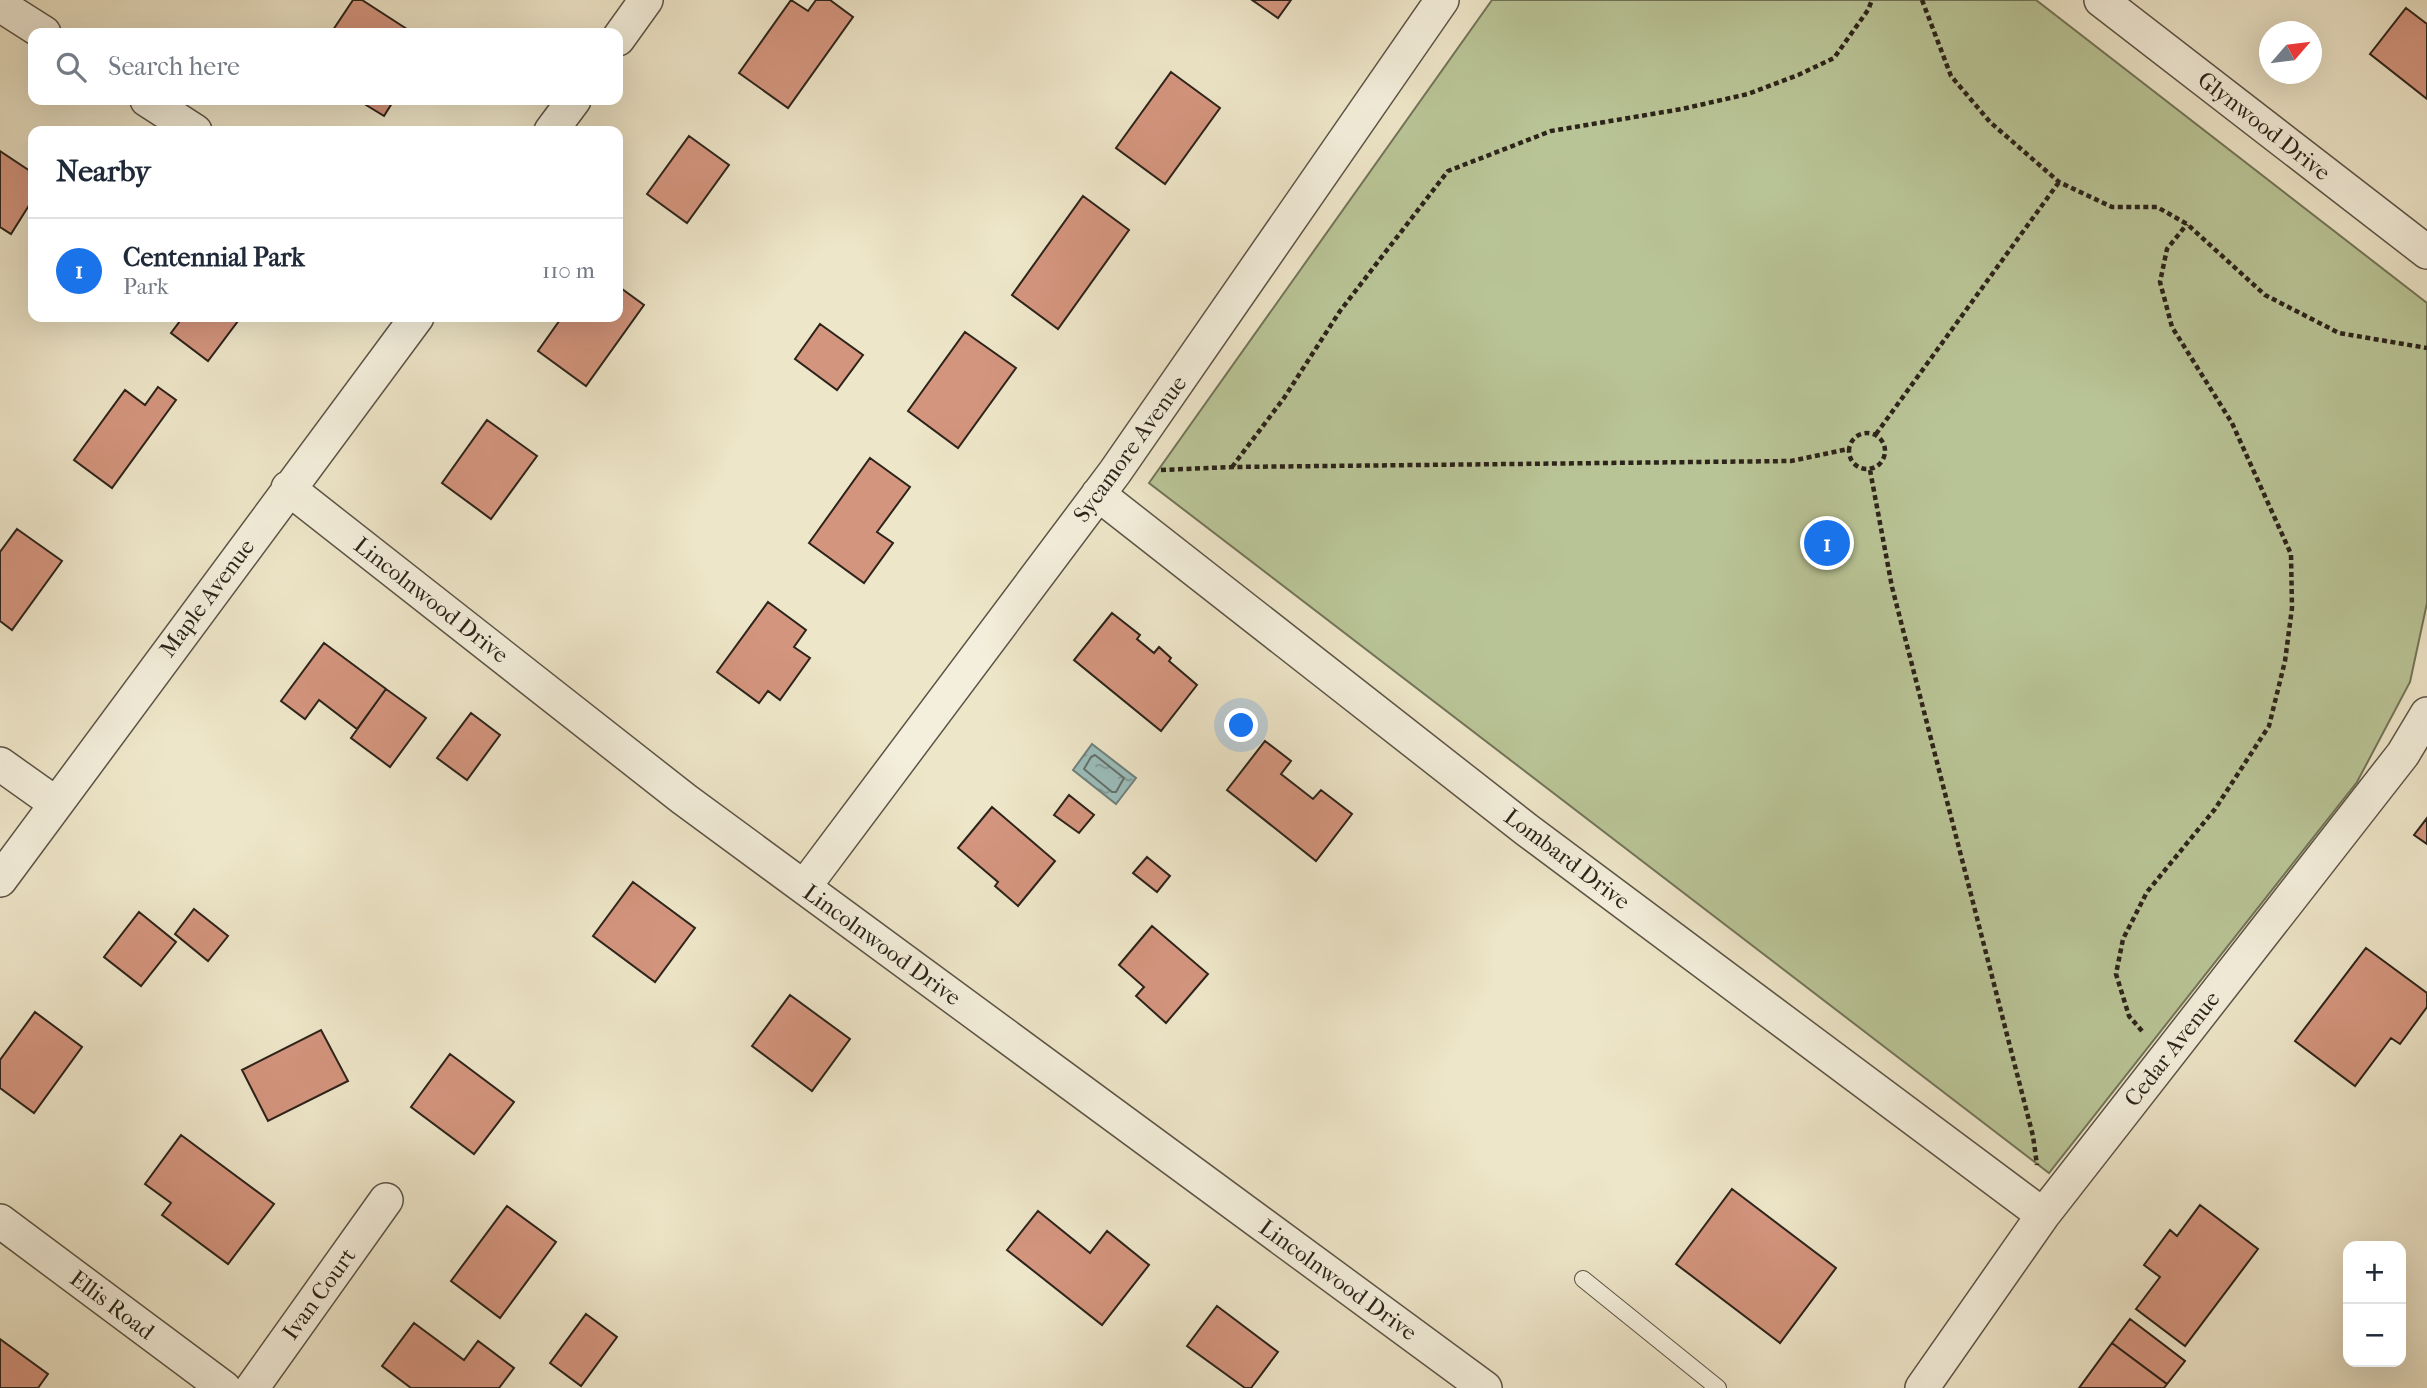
<!DOCTYPE html>
<meta charset="utf-8">
<style>
body{margin:0;font-family:"IM FELL French Canon",serif;background:#f6f6f7;color:#1f2937}
.controls{position:absolute;right:21px;bottom:21px;display:grid;overflow:hidden;border-radius:14px;box-shadow:0 7px 28px #0002}
.controls button{width:63px;height:63px;display:grid;place-items:center;padding:0;border:0;border-bottom:2px solid #e0e1e3;background:#fff;color:#1f2937;font:35px sans-serif}
.compass{position:absolute;left:2259px;top:21px;width:63px;height:63px;border-radius:50%;background:#fff;box-shadow:0 7px 28px #0002;rotate:62deg}
.you{position:absolute;left:1242px;top:726px;width:24px;height:24px;margin:-18px;border:5px solid #fff;border-radius:50%;background:#1a73e8;box-shadow:0 0 0 10px #1a73e833}
.badge{display:grid;place-items:center;width:46px;height:46px;border-radius:50%;background:#1a73e8;color:#fff;font-size:23px;font-weight:700}
.pin{position:absolute;translate:-50% -50%;border:4px solid #fff;box-shadow:0 2px 7px #0006}
.list{margin:0;padding:0;list-style:none}
h2{display:flex;justify-content:space-between;align-items:center;height:91px;margin:0;padding:0 28px;font-size:30px}
h2 small{font-size:23px;font-weight:400;color:#747a83}
.list li{display:grid;grid-template-columns:46px 1fr auto;gap:21px;align-items:center;box-sizing:border-box;height:105px;padding:0 28px;border-top:2px solid #e0e1e3}
.list b{display:block;font-size:26px;white-space:nowrap}
.list p{margin:0;font-size:23px;white-space:nowrap;color:#747a83}
.list em{font-size:23px;font-style:normal;color:#747a83}
.icon{flex:none;width:38px;height:38px;fill:none;stroke:currentColor;stroke-width:2;stroke-linecap:round;stroke-linejoin:round}
.map{position:relative;flex:none;width:2427px;height:1388px;overflow:hidden}
.search{position:absolute;background:#fff;box-shadow:0 7px 28px #0002;left:28px;top:28px;width:595px;height:77px;display:flex;align-items:center;gap:18px;box-sizing:border-box;padding:0 24px;border-radius:14px;color:#747a83;font-size:26px}
.panel{position:absolute;background:#fff;box-shadow:0 7px 28px #0002;left:28px;top:126px;width:595px;height:196px;border-radius:14px}
.map>svg:first-child{display:block}
</style>
<div class="map">
<svg width="2427" height="1388" viewBox="0 0 2427 1388">
<defs>
<pattern id="water-ripples" width="26" height="14" patternUnits="userSpaceOnUse" patternTransform="scale(1.75)"><rect width="26" height="14" fill="#9bbebc"/><path d="M2 4q2-2 4 0t4 0M15 11q2-2 4 0t4 0" fill="none" stroke="#7f9a98"/></pattern>
</defs>
<rect width="100%" height="100%" fill="#eee6c9"/>
<filter id="stains"><feTurbulence type="fractalNoise" baseFrequency=".00286" numOctaves="4"/><feColorMatrix values="0 0 0 0 .2 0 0 0 0 .09 0 0 0 0 .02 0 0 0 .5 -.17"/></filter>
<radialGradient id="worn" r=".72"><stop offset=".6" stop-color="#630" stop-opacity="0"/><stop offset="1" stop-color="#630" stop-opacity=".3"/></radialGradient>
<path fill="#b9c496" stroke="#727458" stroke-width="2" d="M1492,0h544l391,303v300l-17,79 -53,100 -308,391 -900,-690z"/>
<path fill="url(#water-ripples)" stroke="#6f807b" stroke-width="2" d="M1092,744l44,34 -20,26 -43,-34z"/>
<g fill="none" stroke-linecap="round" stroke-linejoin="round">
<path stroke="#64706b" stroke-width="2" d="M1095,755l29,23 -8,14h-4l-28,-23 7,-12z"/>
</g>
<path fill="#d4957e" stroke="#2c231a" stroke-width="2" d="M353,0h9l51,33h-82z
M791,0l17,11 8,-11h14l23,17 -65,91 -49,-35z
M1252,0h39l-13,18z
M2406,8l21,16v75l-57,-45z
M1171,72l49,36 -55,76 -49,-36z
M358,100h36l-10,16z
M689,136l40,29 -42,58 -40,-29z
M0,151l33,22v26l-22,35 -11,-7z
M1083,196l46,34 -71,99 -46,-34z
M618,286l26,19 -58,81 -48,-35 24,-34h56z
M183,317h58l-33,44 -37,-28z
M820,324l43,31 -26,35 -42,-31z
M965,332l51,36 -58,80 -50,-37z
M158,387l18,13 -64,88 -38,-28 51,-70 20,15z
M487,420l50,36 -46,63 -49,-36z
M870,458l40,29 -33,45 16,11 -29,40 -55,-40z
M17,529l45,32 -50,69 -12,-9v-69z
M768,602l38,28 -12,17 16,11 -30,42 -12,-9 -9,12 -42,-31z
M1112,613l28,22 -3,4 17,14 5,-6 12,11 -2,3 28,24 -36,46 -87,-71z
M324,643l62,46 -29,40 -38,-29 -14,19 -24,-18z
M386,689l40,29 -36,49 -39,-29z
M471,713l29,22 -33,45 -30,-22z
M1265,741l26,20 -10,13 32,25 8,-9 31,24 -36,47 -89,-71z
M1069,795l25,20 -15,18 -25,-18z
M992,807l63,54 -37,45 -23,-20 3,-4 -40,-34z
M2427,818v26l-13,-9z
M1147,857l23,19 -13,16 -24,-19z
M633,882l62,46 -40,54 -62,-46z
M194,909l34,27 -20,25 -33,-27z
M139,912l37,30 -35,44 -37,-29z
M1152,926l56,48 -42,49 -30,-27 8,-9 -25,-22z
M2366,948l61,45v14l-27,37 -9,-6 -36,48 -60,-45z
M790,995l60,44 -38,52 -60,-45z
M35,1012l47,35 -48,66 -34,-25v-28z
M321,1030l27,51 -80,40 -26,-51z
M450,1054l64,48 -40,52 -63,-47z
M181,1135l93,69 -46,60 -66,-49 9,-12 -26,-19z
M1732,1189l104,79 -56,75 -104,-79z
M2200,1205l58,44 -73,97 -49,-37 24,-32 -16,-12 26,-35 7,6z
M507,1206l49,36 -56,76 -49,-37z
M1038,1211l52,42 17,-22 42,34 -47,60 -95,-75z
M1217,1306l61,46 -27,36h-6l-58,-42z
M586,1314l31,23 -36,49 -31,-23z
M2130,1319l55,42 -18,23 -55,-41z
M414,1323l50,37 14,-19 36,27 -15,20h-88l-29,-22z
M0,1339l48,35 -10,14h-38z
M2112,1343l55,41 -3,4h-85z"/>
<g fill="none" stroke-linecap="round" stroke-linejoin="round">
<defs>
<path id="lane" d="M1583,1279l135,109"/>
<path id="street" d="M2101,0l326,252
M0,5l44,28
M618,39l28,-39
M147,100l48,31
M551,131l23,-31
M288,488l396,311 801,589
M1098,494l429,336 516,385
M0,764l55,39
M0,880l417,-563
M804,887l311,-415 327,-472
M0,1221l224,167
M252,1388l134,-188
M1922,1388l121,-173 360,-461 24,-40"/>
</defs>
<use href="#lane" stroke="#5c5446" stroke-width="18"/>
<use href="#street" stroke="#5c5446" stroke-width="36"/>
<path stroke="#2c231a" stroke-width="4.5" stroke-dasharray="5 3.5" stroke-linecap="butt" d="M1922,0l29,76 39,46 69,60 53,25h45l30,17 78,71 74,38 88,15
M1849 451a18 18 0 1 1 36 0a18 18 0 1 1-36 0Z
M1876,434l183,-252
M1232,467l52,-69 56,-87 108,-140 103,-40 131,-22 66,-15 50,-19 36,-17 34,-48 4,-10
M1161,470l71,-3 559,-6 57,-12
M1870,470l22,117 141,549 4,29
M2142,1031l-13,-15 -13,-42 7,-35 24,-47 68,-83 54,-83 16,-65 7,-53 -1,-54 -59,-131 -60,-96 -12,-45 7,-33 20,-25"/>
<use href="#lane" stroke="#f4efdc" stroke-width="16"/>
<use href="#street" stroke="#f4efdc" stroke-width="33"/>
</g>
<g text-anchor="middle" dominant-baseline="central" stroke-width="5" stroke-linejoin="round" paint-order="stroke">
<g font-size="23" fill="#2c231a" stroke="#f4efdc">
<text transform="translate(2264 126) rotate(38)">Glynwood Drive</text>
<text transform="translate(1130 449) rotate(-54)">Sycamore Avenue</text>
<text transform="translate(207 598) rotate(-53)">Maple Avenue</text>
<text transform="translate(431 600) rotate(38)">Lincolnwood Drive</text>
<text transform="translate(1567 859) rotate(37)">Lombard Drive</text>
<text transform="translate(882 945) rotate(36)">Lincolnwood Drive</text>
<text transform="translate(2172 1049) rotate(-52)">Cedar Avenue</text>
<text transform="translate(1338 1280) rotate(36)">Lincolnwood Drive</text>
<text transform="translate(319 1294) rotate(-54)">Ivan Court</text>
<text transform="translate(112 1305) rotate(37)">Ellis Road</text>
</g>
</g>
<rect width="100%" height="100%" filter="url(#stains)"/>
<rect width="100%" height="100%" fill="url(#worn)"/>
</svg>
<div class="controls">
<button>+</button>
<button>−</button>
</div>
<svg class="compass" viewBox="-18 -18 36 36"><path d="M0-13l5 13h-10z" fill="#e53935"/><path d="M0 13l5-13h-10z" fill="#747a83"/></svg>
<div class="you"></div>
<div class="pin badge" style="left:1827px;top:543px">1</div>
<div class="search"><svg class="icon" aria-label="search" viewBox="0 0 24 24"><circle cx="10" cy="10" r="6"/><path d="M15 15l6 6"/></svg>Search here</div>
<section class="panel">
<h2>Nearby<small></small></h2>
<ul class="list">
<li><span class="badge">1</span><div><b>Centennial Park</b><p>Park</p></div><em>110 m</em></li>
</ul>
</section>
</div>
